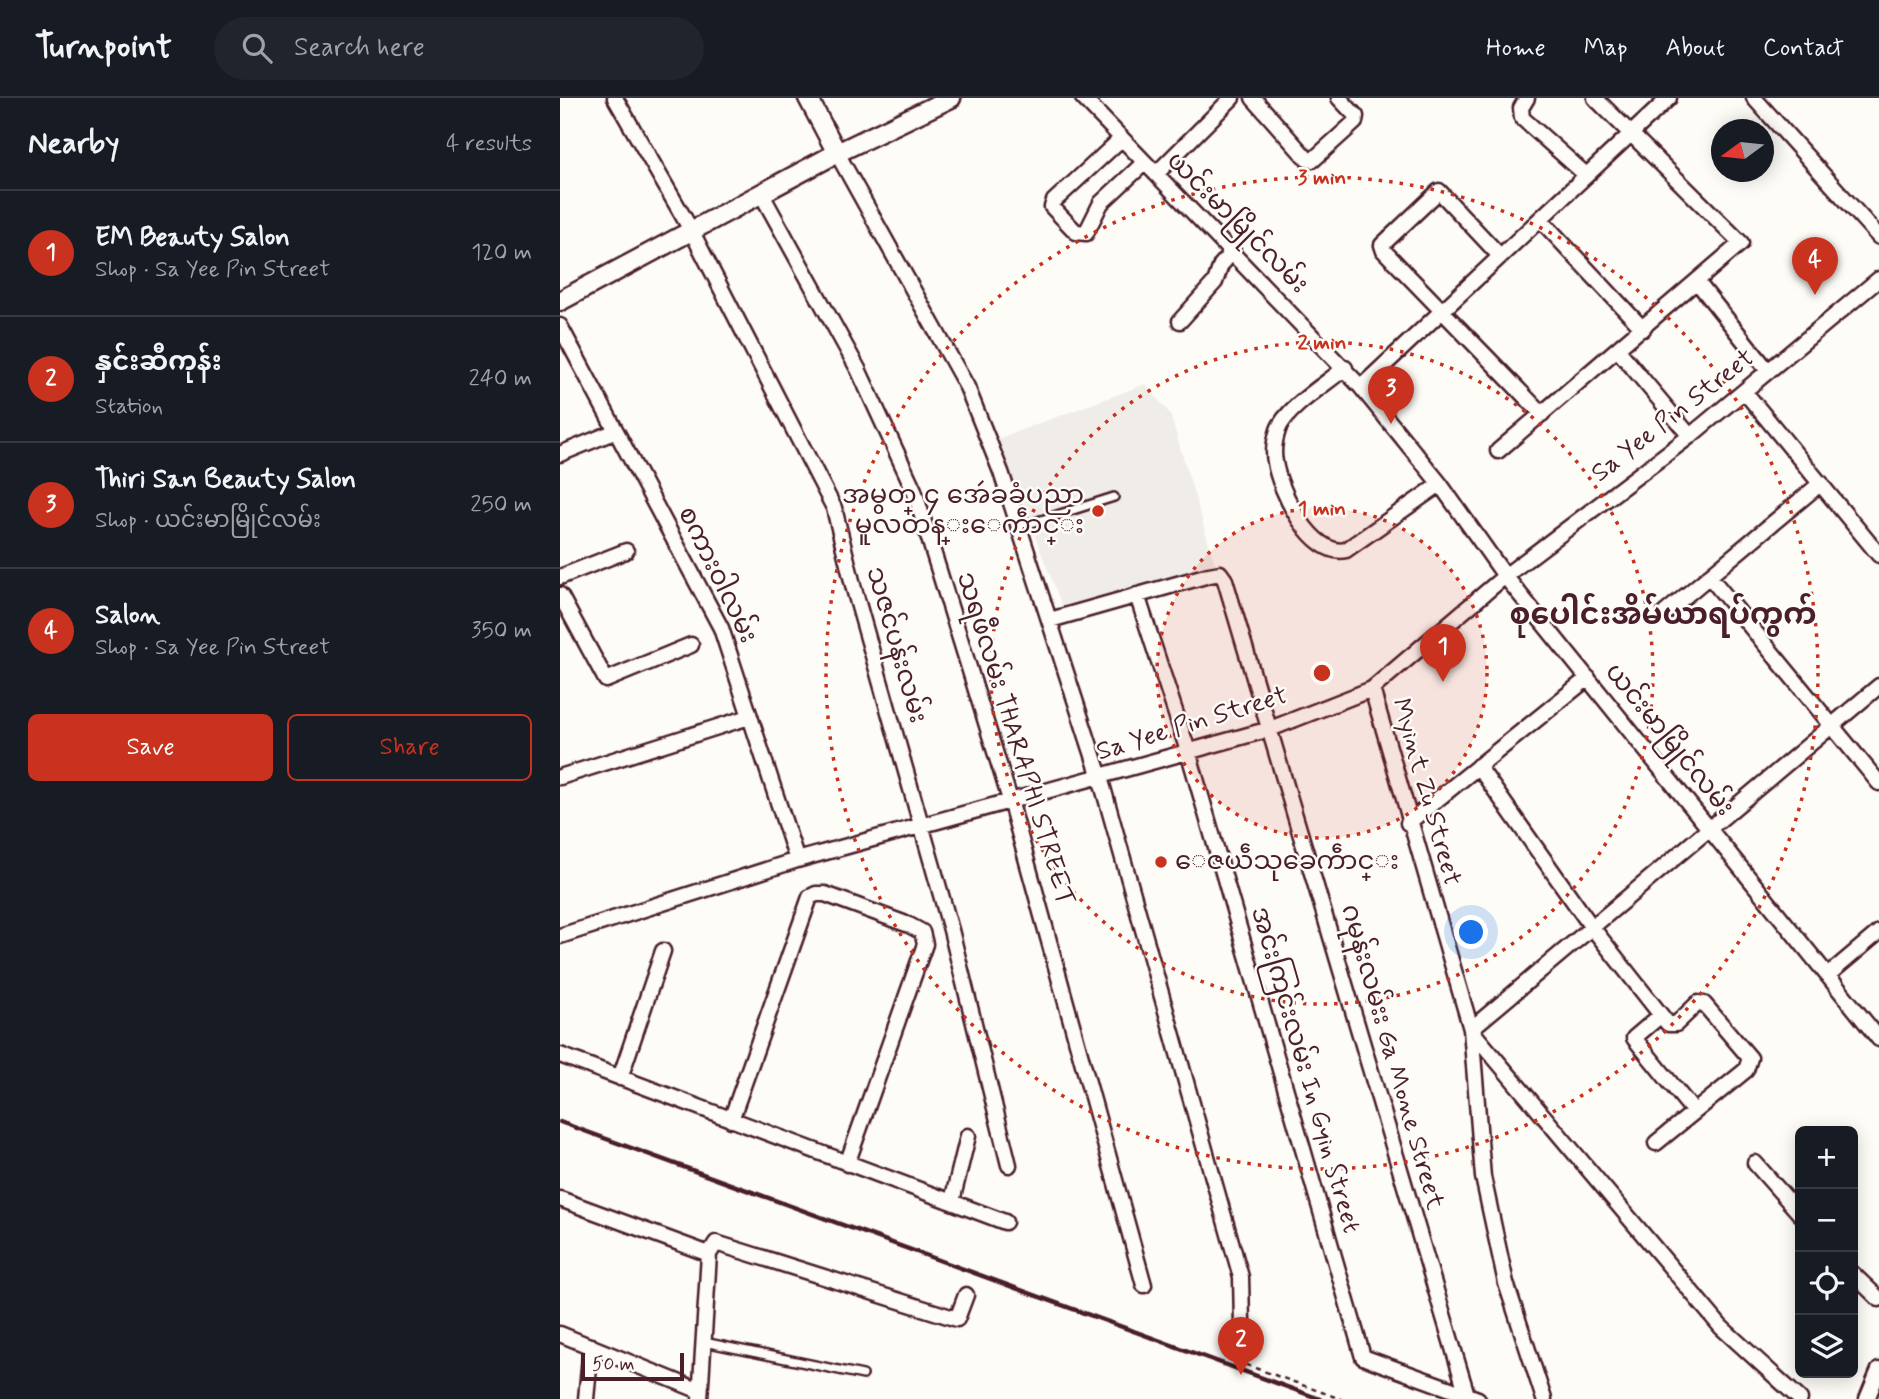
<!DOCTYPE html>
<meta charset="utf-8">
<style>
body{margin:0;font-family:Mynerve,"Noto Sans Myanmar",sans-serif;background:#20242c;color:#f1f3f6}
.controls{position:absolute;right:21px;bottom:21px;display:grid;overflow:hidden;border-radius:10px;box-shadow:0 4px 18px #0003}
.controls button{width:63px;height:63px;display:grid;place-items:center;padding:0;border:0;border-bottom:2px solid #363941;background:#171b24;color:#f1f3f6;font:35px sans-serif}
.compass{position:absolute;left:1151px;top:21px;width:63px;height:63px;border-radius:50%;background:#171b24;box-shadow:0 4px 18px #0003;rotate:255deg}
.scale{position:absolute;left:21px;bottom:18px;width:103px;box-sizing:border-box;padding-left:7px;border:4px solid #4a1f2b;border-top:0;font-size:19px;line-height:24px;white-space:nowrap;color:#4a1f2b;-webkit-text-stroke:5px #fdfcf7;paint-order:stroke}
.you{position:absolute;left:912px;top:835px;width:24px;height:24px;margin:-18px;border:5px solid #fff;border-radius:50%;background:#1a73e8;box-shadow:0 0 0 10px #1a73e833}
.badge{display:grid;place-items:center;width:46px;height:46px;border-radius:50%;background:#c8321e;color:#fff;font-size:23px;font-weight:700}
.pin{position:absolute;translate:-50% -58px;filter:drop-shadow(0 2px 4px #0008)}
.pin::after{content:'';position:absolute;top:37px;width:24px;height:21px;background:inherit;clip-path:polygon(0 0,100% 0,50% 100%)}
.list{margin:0;padding:0;list-style:none}
h2{display:flex;justify-content:space-between;align-items:center;height:91px;margin:0;padding:0 28px;font-size:30px}
h2 small{font-size:23px;font-weight:400;color:#9ea1a6}
.list li{display:grid;grid-template-columns:46px 1fr auto;gap:21px;align-items:center;box-sizing:border-box;height:126px;padding:0 28px;border-top:2px solid #363941}
.list b{display:block;font-size:26px;white-space:nowrap}
.list p{margin:0;font-size:23px;white-space:nowrap;color:#9ea1a6}
.list em{font-size:23px;font-style:normal;color:#9ea1a6}
.actions{display:flex;gap:14px;padding:21px 28px}
.actions a{flex:1;padding:16px 0;border:2px solid #c8321e;border-radius:10px;text-align:center;font-size:24px;color:#c8321e}
.actions .main{background:#c8321e;color:#fff}
.icon{flex:none;width:38px;height:38px;fill:none;stroke:currentColor;stroke-width:2;stroke-linecap:round;stroke-linejoin:round}
.map{position:relative;flex:none;width:1319px;height:1301px;overflow:hidden}
header{display:flex;align-items:center;gap:42px;box-sizing:border-box;height:98px;padding:0 35px;background:#171b24;border-bottom:2px solid #363941}
header strong{font-size:33px}
nav{display:flex;gap:38px;margin-inline-start:auto;font-size:24px}
.search{width:490px;height:63px;background:#20242c;display:flex;align-items:center;gap:18px;box-sizing:border-box;padding:0 24px;border-radius:38px;color:#9ea1a6;font-size:26px}
main{display:flex}
aside{flex:1;background:#171b24}
.map>svg:first-child{display:block}
</style>
<header>
<strong>Turnpoint</strong>
<div class="search"><svg class="icon" aria-label="search" viewBox="0 0 24 24"><circle cx="10" cy="10" r="6"/><path d="M15 15l6 6"/></svg>Search here</div>
<nav><a>Home</a><a>Map</a><a>About</a><a>Contact</a></nav>
</header>
<main>
<aside>
<h2>Nearby<small>4 results</small></h2>
<ul class="list">
<li><span class="badge">1</span><div><b>EM Beauty Salon</b><p>Shop · Sa Yee Pin Street</p></div><em>120 m</em></li>
<li><span class="badge">2</span><div><b>နှင်းဆီကုန်း</b><p>Station</p></div><em>240 m</em></li>
<li><span class="badge">3</span><div><b>Thiri San Beauty Salon</b><p>Shop · ယင်းမာမြိုင်လမ်း</p></div><em>250 m</em></li>
<li><span class="badge">4</span><div><b>Salon</b><p>Shop · Sa Yee Pin Street</p></div><em>350 m</em></li>
</ul>
<div class="actions"><a class="main">Save</a><a>Share</a></div>
</aside>
<div class="map">
<svg width="1319" height="1301" viewBox="0 0 1319 1301">
<rect width="100%" height="100%" fill="#fdfcf7"/>
<filter id="ink" filterUnits="userSpaceOnUse"><feTurbulence type="fractalNoise" baseFrequency=".0143" numOctaves="2"/><feDisplacementMap in="SourceGraphic" scale="14" xChannelSelector="R" yChannelSelector="G"/><feConvolveMatrix kernelMatrix="1 2 1 2 8 2 1 2 1" color-interpolation-filters="sRGB"/></filter>
<g filter="url(#ink)">
<path fill="#f0ece8" d="M586,286l24,30 45,150 -153,42 -65,-167z"/>
<g fill="none" stroke-linecap="round" stroke-linejoin="round">
<defs>
<path id="service" d="M459,429l95,-30
M144,1244l159,33"/>
<path id="minor" d="M55,0l76,132 143,278 20,81 97,341 58,235
M523,0l278,289 79,97 65,92 374,463
M693,0l54,61 6,1 42,-38 1,-6 -17,-18
M967,0l-6,10 1,10 64,57
M1194,0l125,139
M561,41l-67,62 -2,6 24,25 10,1 15,-30 43,-40
M277,55l130,234 34,85 99,305 141,500 1,47
M596,76l76,-76
M201,95l97,176 56,121 96,310 134,485
M980,121l103,110
M940,158l-61,-65 -57,54 2,6 158,163
M1138,185l70,88
M620,223l35,-39 6,-17 12,-14
M0,228l161,302 76,232
M1058,252l72,86
M785,270c-18,15 -60,41 -67,62 -3,9 -5,22 -3,32 4,28 37,96 71,88l94,-66
M801,289l308,-289
M1184,293l135,164
M938,353l243,-208 -146,-145
M0,356l56,-23
M1149,478l170,207
M0,479l66,-26
M0,497l46,85 85,-35
M577,497l51,156 175,606 115,42
M1105,515l156,-130
M490,522l159,-45 11,-2 5,7 242,815
M812,591l99,340 12,148 23,106 38,116
M918,668l113,160 77,98h8l22,-21 6,1 46,54 -4,12 -90,73
M0,679l189,-60
M848,725l180,-145
M0,838l237,-76 473,-131 102,-40 133,-113 185,-140 189,-157
M1268,877l51,-43
M1101,917l-27,23 60,74
M911,931l408,-343
M911,932l250,297 79,72
M0,957l445,167
M60,980l43,-127
M171,1022l79,-223 6,-3h9l84,31 13,7 3,12 -78,220
M1195,1065l45,51
M0,1101l149,55 -9,145
M392,1103l16,-65
M149,1156l7,-11 241,76 9,-24
M1293,1176l26,25
M0,1236l140,57
M26,1301l5,-53
M1307,1301l12,-29"/>
<path id="tertiary" d="M248,0l29,55
M0,203l277,-148 114,-55"/>
</defs>
<use href="#service" stroke="#4a1f2b" stroke-width="12"/>
<use href="#minor" stroke="#4a1f2b" stroke-width="19"/>
<use href="#tertiary" stroke="#4a1f2b" stroke-width="23"/>
<path stroke="#4a1f2b" stroke-width="2.5" stroke-dasharray="5 5" stroke-linecap="butt" d="M678,1239l-8,22 111,40"/>
<use href="#service" stroke="#fdfcf7" stroke-width="7"/>
<use href="#minor" stroke="#fdfcf7" stroke-width="14"/>
<use href="#tertiary" stroke="#fdfcf7" stroke-width="18"/>
<path stroke="#4a1f2b" stroke-width="4.5" d="M0,1024l760,277"/>
</g>
</g>
<circle cx="762" cy="575" r="165" fill="#c8321e" fill-opacity=".12"/>
<g fill="none" stroke="#c8321e" stroke-width="3.5" stroke-dasharray="3.5 7">
<circle cx="762" cy="575" r="165"/>
<circle cx="762" cy="575" r="331"/>
<circle cx="762" cy="575" r="496"/>
</g>
<g fill="#c8321e" stroke="#fdfcf7" stroke-width="2.5">
<circle cx="538" cy="413" r="7"/>
<circle cx="601" cy="764" r="7"/>
</g>
<g text-anchor="middle" dominant-baseline="central" stroke-width="5" stroke-linejoin="round" paint-order="stroke">
<g font-size="26" fill="#4a1f2b" stroke="#fdfcf7">
<text transform="translate(677 125) rotate(45)">ယင်းမာမြိုင်လမ်း</text>
<text transform="translate(1113 318) rotate(-38)">Sa Yee Pin Street</text>
<text transform="translate(157 477) rotate(64)">စကားဝါလမ်း</text>
<text transform="translate(336 547) rotate(74)">သဇင်ပန်းလမ်း</text>
<text transform="translate(632 626) rotate(-17)">Sa Yee Pin Street</text>
<text transform="translate(455 641) rotate(73)">သရဖီလမ်း THARAPHI STREET</text>
<text transform="translate(1109 642) rotate(51)">ယင်းမာမြိုင်လမ်း</text>
<text transform="translate(866 694) rotate(74)">Myint Zu Street</text>
<text transform="translate(832 959) rotate(74)">ဂမုန်းလမ်းး Ga Mone Street</text>
<text transform="translate(745 972) rotate(74)">အင်းကြင်းလမ်း In Gyin Street</text>
</g>
<g font-size="26" fill="#4a1f2b" stroke="#fdfcf7" text-anchor="end">
<text x="524" y="398">အမွတ္ ၄ အေဴခခံပညာ<tspan x="524" dy="30">မူလတန္းေကဵာင္း</tspan></text>
<text x="615" y="764" text-anchor="start">ေဇယဵသုခေကဵာင္း</text>
</g>
<g font-size="30" font-weight="bold" fill="#4a1f2b" stroke="#fdfcf7">
<text x="1103" y="517">စုပေါင်းအိမ်ယာရပ်ကွက်</text>
</g>
</g>
<circle cx="762" cy="575" r="10" fill="#c8321e" stroke="#fdfcf7" stroke-width="3.5"/>
<g font-size="21" text-anchor="middle" font-weight="bold" fill="#c8321e" stroke="#fdfcf7" stroke-width="5" stroke-linejoin="round" paint-order="stroke">
<text x="762" y="86">3 min</text>
<text x="762" y="251">2 min</text>
<text x="762" y="417">1 min</text>
</g>
</svg>
<div class="controls">
<button>+</button>
<button>−</button>
<button><svg class="icon" aria-label="locate" viewBox="0 0 24 24"><circle cx="12" cy="12" r="6"/><path d="M12 2v4M12 18v4M2 12h4M18 12h4"/></svg></button>
<button><svg class="icon" aria-label="layers" viewBox="0 0 24 24"><path d="M12 4l9 5-9 5-9-5zM3 14l9 5 9-5"/></svg></button>
</div>
<svg class="compass" viewBox="-18 -18 36 36"><path d="M0-13l5 13h-10z" fill="#e53935"/><path d="M0 13l5-13h-10z" fill="#9ea1a6"/></svg>
<div class="scale">50 m</div>
<div class="you"></div>
<div class="pin badge" style="left:883px;top:584px">1</div>
<div class="pin badge" style="left:681px;top:1277px">2</div>
<div class="pin badge" style="left:831px;top:326px">3</div>
<div class="pin badge" style="left:1255px;top:197px">4</div>
</div>
</main>
